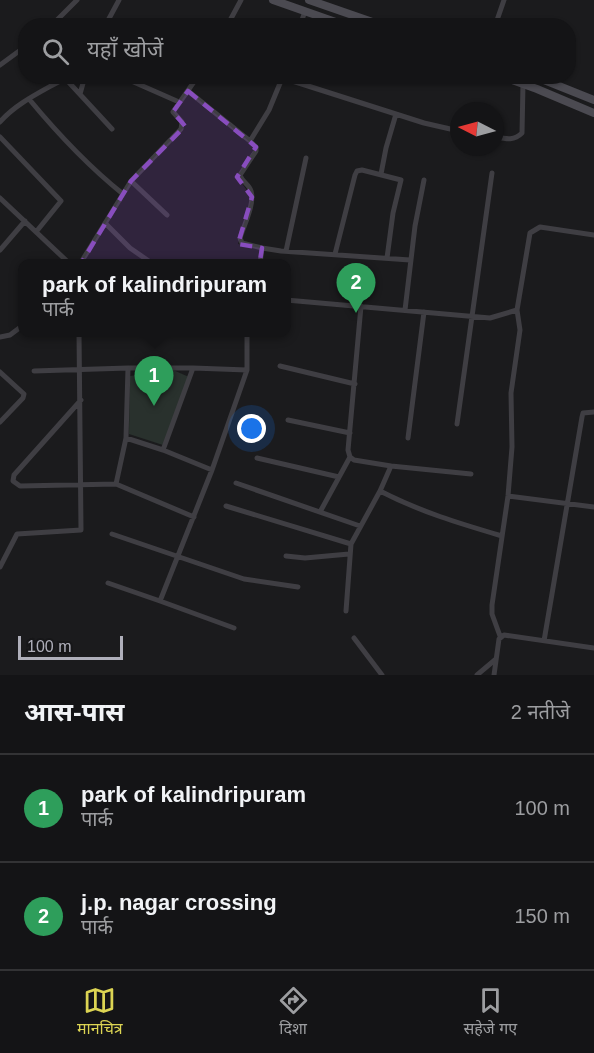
<!DOCTYPE html>
<html lang="hi">
<meta charset="utf-8">
<style>
body{margin:0;font-family:Helvetica,"Noto Sans Devanagari",sans-serif;background:#1d1d1f;color:#f1f3f6}
.compass{position:absolute;left:450px;top:102px;width:54px;height:54px;border-radius:50%;background:#141416;box-shadow:0 2px 4px #0004;rotate:276deg}
.scale{position:absolute;left:18px;bottom:15px;width:105px;box-sizing:border-box;padding-left:6px;border:3px solid #afafba;border-top:0;font-size:16px;line-height:21px;white-space:nowrap;color:#afafba;-webkit-text-stroke:4px #161618;paint-order:stroke}
.you{position:absolute;left:252px;top:429px;width:21px;height:21px;margin:-15px;border:4px solid #fff;border-radius:50%;background:#1a73e8;box-shadow:0 0 0 9px #1a73e833}
.badge{display:grid;place-items:center;width:39px;height:39px;border-radius:50%;background:#dcd453;color:#fff;font-size:20px;font-weight:700}
.pin{position:absolute;translate:-50% -50px;filter:drop-shadow(0 2px 3px #0008)}
.pin::after{content:'';position:absolute;top:32px;width:21px;height:18px;background:inherit;clip-path:polygon(0 0,100% 0,50% 100%)}
.popup{position:absolute;left:18px;top:259px;width:273px;height:78px;box-sizing:border-box;display:grid;place-content:center;border-radius:12px;background:#141416;filter:drop-shadow(0 2px 4px #0005);font-size:20px;white-space:nowrap;color:#9d9ea1}
.popup b{font-size:22px;color:#f1f3f6}
.popup::after{content:'';position:absolute;left:50%;top:100%;margin-left:-12px;border:12px solid transparent;border-top-color:#141416}
.list{margin:0;padding:0;list-style:none}
h2{display:flex;justify-content:space-between;align-items:center;height:78px;margin:0;padding:0 24px;font-size:26px}
h2 small{font-size:20px;font-weight:400;color:#9d9ea1}
.list li{display:grid;grid-template-columns:39px 1fr auto;gap:18px;align-items:center;box-sizing:border-box;height:108px;padding:0 24px;border-top:2px solid #333335}
.list b{display:block;font-size:22px;white-space:nowrap}
.list p{margin:0;font-size:20px;white-space:nowrap;color:#9d9ea1}
.list em{font-size:20px;font-style:normal;color:#9d9ea1}
.icon{flex:none;width:33px;height:33px;fill:none;stroke:currentColor;stroke-width:2;stroke-linecap:round;stroke-linejoin:round}
.map{position:relative;flex:none;width:594px;height:675px;overflow:hidden}
.search{position:absolute;background:#141416;box-shadow:0 2px 4px #0004;left:18px;right:18px;top:18px;height:66px;display:flex;align-items:center;gap:15px;box-sizing:border-box;padding:0 21px;border-radius:24px;color:#9d9ea1;font-size:22px}
.sheet{height:294px;background:#141416}
nav{display:flex;justify-content:space-around;align-items:center;box-sizing:border-box;height:84px;border-top:2px solid #333335;background:#141416;font-size:16px;color:#9d9ea1}
nav a{display:grid;justify-items:center;gap:3px}
nav .on{color:#dcd453}
.map>svg:first-child{display:block}
</style>
<div class="map">
<svg width="594" height="675" viewBox="0 0 594 675">
<rect width="100%" height="100%" fill="#1b1b1d"/>
<path fill="#29312d" d="M173,370l16,7 -26,68 -34,-11 1,-58z"/>
<g fill="none" stroke-linecap="round" stroke-linejoin="round">
<path stroke="#3f3e43" stroke-width="5" d="M51,26l26,-26
M105,26l14,-26
M227,26l14,-26
M300,26l5,-15
M495,26l9,-26
M0,65l26,-19
M63,76l49,53
M120,76l59,26
M283,78l141,45 35,8
M188,91l62,50 19,-31 14,-34
M80,94l5,-18
M29,99c29,35 59,67 94,95
M0,122c16,-19 43,-31 65,-44
M0,137l61,64 -25,31
M495,137c11,2 19,4 27,-4l1,-49
M250,141l6,6v4l-16,24c2,7 9,9 11,16 4,13 -7,34 -11,47l2,5 20,5 19,3 129,9
M381,174l5,-26 10,-34
M131,181l36,34
M0,198l70,66
M105,223l25,25 23,16
M0,250l25,-29
M286,251l20,-93
M335,254l20,-79 2,-4 5,-1 39,10 -8,33 -6,45
M80,264l51,-83 50,-52 1,-7 -9,-10 25,-36
M260,264l2,-16
M286,300l204,18 27,-8 13,-77 10,-6 54,8
M361,306l-13,144 2,7 4,3 37,6
M405,310l10,-84 9,-46
M0,337l10,-2 12,-9
M280,366l75,18
M193,368l54,2
M34,371l94,-3
M0,372l24,22 -1,4 -23,24
M81,400l-67,75 -1,6 7,5 96,-2 10,-46 2,-70h65l-30,82 -37,-12
M288,420l62,13
M457,424l35,-251
M408,438l16,-126
M163,450l49,20
M257,458l82,19
M471,474l-80,-8 -11,25c41,21 78,32 122,45
M236,483l124,43
M116,484l78,33
M508,496l86,11
M226,506l125,38
M320,512l30,-55
M112,534l132,45 54,8
M286,556l19,2 44,-4
M0,567l17,-33 64,-4 -2,-198
M108,583l52,18 52,-131 35,-100v-38
M160,601l74,27
M346,611l5,-67 29,-53
M500,636l-8,-22v-9l16,-109 4,-49 -1,-54 9,-63 -3,-20
M354,638l28,37
M544,641l38,-224 1,-4 11,-1
M477,675l19,-16
M494,675l5,-36 5,-4 90,13"/>
<path stroke="#4b4a51" stroke-width="8" d="M273,0l74,26
M309,0l75,26
M501,76l36,13 57,24
M534,76l60,24"/>
</g>
<path fill="#884dbe" fill-opacity="0.2" stroke="#884dbe" stroke-width="4.5" stroke-dasharray="12 8" stroke-linejoin="round" d="M188,91l68,56 -19,30 15,20 -14,47 24,4 -8,52 -176,-2 -1,-28 54,-89 54,-55 -12,-14z"/>
</svg>
<svg class="compass" viewBox="-18 -18 36 36"><path d="M0-13l5 13h-10z" fill="#e53935"/><path d="M0 13l5-13h-10z" fill="#9d9ea1"/></svg>
<div class="scale">100 m</div>
<div class="you"></div>
<div class="pin badge" style="left:154px;top:406px;background:#2e9e5b">1</div>
<div class="popup"><b>park of kalindripuram</b>पार्क</div>
<div class="pin badge" style="left:356px;top:313px;background:#2e9e5b">2</div>
<div class="search"><svg class="icon" aria-label="search" viewBox="0 0 24 24"><circle cx="10" cy="10" r="6"/><path d="M15 15l6 6"/></svg>यहाँ खोजें</div>
</div>
<section class="sheet">
<h2>आस-पास<small>2 नतीजे</small></h2>
<ul class="list">
<li><span class="badge" style="background:#2e9e5b">1</span><div><b>park of kalindripuram</b><p>पार्क</p></div><em>100 m</em></li>
<li><span class="badge" style="background:#2e9e5b">2</span><div><b>j.p. nagar crossing</b><p>पार्क</p></div><em>150 m</em></li>
</ul>
</section>
<nav>
<a class="on"><svg class="icon" aria-label="map" viewBox="0 0 24 24"><path d="M3 6l6-2 6 2 6-2v14l-6 2-6-2-6 2zM9 4v14M15 6v14"/></svg>मानचित्र</a>
<a><svg class="icon" aria-label="directions" viewBox="0 0 24 24"><path d="M12 3l9 9-9 9-9-9zM9 14v-3h6M13 9l2 2-2 2"/></svg>दिशा</a>
<a><svg class="icon" aria-label="saved" viewBox="0 0 24 24"><path d="M7 4h10v16l-5-4-5 4z"/></svg>सहेजे गए</a>
</nav>
